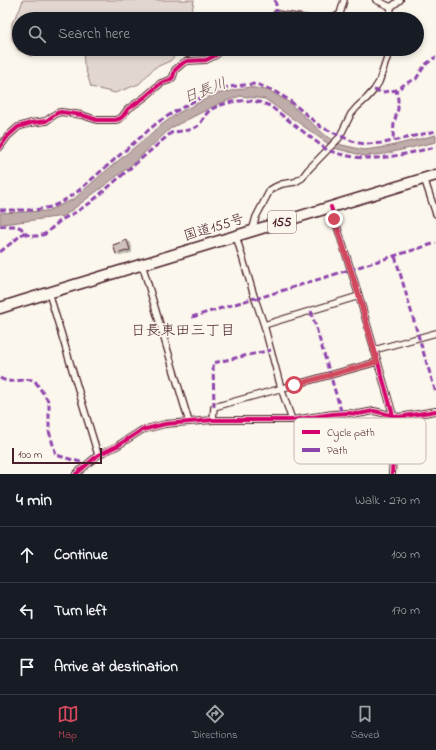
<!DOCTYPE html>
<meta charset="utf-8">
<style>
body{margin:0;font-family:"Indie Flower","Klee One",sans-serif;background:#242831;color:#f1f3f6}
.scale{position:absolute;left:12px;bottom:10px;width:90px;box-sizing:border-box;padding-left:4px;border:2px solid #4a1f2b;border-top:0;font-size:11px;line-height:14px;white-space:nowrap;color:#4a1f2b;-webkit-text-stroke:3px #fbf7ec;paint-order:stroke}
.stop{position:absolute;width:12px;height:12px;margin:-9px;border:3px solid #d1495b;border-radius:50%;background:#fff}
.stop.end{background:#d1495b;border-color:#fff;box-shadow:0 1px 4px #0008}
.list{margin:0;padding:0;list-style:none}
h2{display:flex;justify-content:space-between;align-items:center;height:52px;margin:0;padding:0 16px;font-size:17px}
h2 small{font-size:13px;font-weight:400;color:#9ea1a6}
.list li{display:grid;grid-template-columns:26px 1fr auto;gap:12px;align-items:center;box-sizing:border-box;height:56px;padding:0 16px;border-top:1px solid #363941}
.list b{display:block;font-size:15px;white-space:nowrap}
.list em{font-size:13px;font-style:normal;color:#9ea1a6}
.icon{flex:none;width:22px;height:22px;fill:none;stroke:currentColor;stroke-width:2;stroke-linecap:round;stroke-linejoin:round}
.map{position:relative;flex:none;width:436px;height:474px;overflow:hidden}
.search{position:absolute;background:#171b24;box-shadow:0 2px 6px #0003;left:12px;right:12px;top:12px;height:44px;display:flex;align-items:center;gap:10px;box-sizing:border-box;padding:0 14px;border-radius:22px;color:#9ea1a6;font-size:15px}
.sheet{height:220px;background:#171b24}
nav{display:flex;justify-content:space-around;align-items:center;box-sizing:border-box;height:56px;border-top:1px solid #363941;background:#171b24;font-size:11px;color:#9ea1a6}
nav a{display:grid;justify-items:center;gap:2px}
nav .on{color:#d1495b}
.map>svg:first-child{display:block}
</style>
<div class="map">
<svg width="436" height="474" viewBox="0 0 436 474">
<defs>
<filter id="shadow"><feDropShadow dx="3" dy="2" stdDeviation="0" flood-color="#0004"/></filter>
</defs>
<rect width="100%" height="100%" fill="#fbf7ec"/>
<filter id="ink" filterUnits="userSpaceOnUse"><feTurbulence type="fractalNoise" baseFrequency=".025" numOctaves="2"/><feDisplacementMap in="SourceGraphic" scale="8" xChannelSelector="R" yChannelSelector="G"/><feConvolveMatrix kernelMatrix="1 2 1 2 8 2 1 2 1" color-interpolation-filters="sRGB"/></filter>
<g filter="url(#ink)">
<path fill="#e2d7d0" stroke="#967b7e" d="M23,0h171l-2,12 -7,7h-166v30h27l-16,7 -12,-6 -6,-11v-16l8,-14z
M83,49h98l-11,12 -16,7 -15,16 -24,9 -24,-6 -7,-23z"/>
<path fill="#bfadaa" stroke="#907477" d="M250,87l20,4 17,10 38,34 17,10 22,5 22,-3 50,-12v7l-52,12 -19,2 -31,-8 -69,-49 -25,-3 -22,8 -47,24 -42,39 -65,49 -53,7 -11,1v-11l47,-2 27,-12 20,-18 66,-55 18,-13 38,-19z"/>
<path fill="#cfc2bc" stroke="#4a1f2b" filter="url(#shadow)" d="M127,240l3,10 -14,4 -3,-9z"/>
<g fill="none" stroke-linecap="round" stroke-linejoin="round">
<defs>
<path id="street" d="M376,0l15,7
M273,19l3,-5 33,5
M332,19l8,-5 4,-14
M390,19l1,-12 9,-7
M0,147l8,-11 10,-9 13,-4 15,-2 11,-8 4,-1 21,3 15,5h18l4,-1 3,-2 6,-8 17,-12 16,-14 9,-3 3,-3 2,-7 8,-7 4,-2 19,-1 10,-5 5,-6
M424,178l12,36
M331,207l28,89 34,119 1,21 -2,38
M252,231l4,-14 14,-27 5,-3 7,-3 13,-2 7,-4 6,-8 31,-32 12,-24 6,-7 10,-9 7,-8 5,-8 11,-33
M236,236l18,60 10,29 17,63 11,32
M142,264l47,158
M49,293l49,162
M264,325l95,-29
M374,350l62,-17
M213,420l1,-13 163,-45
M76,474l22,-19 19,-9 25,-16 23,-6 48,-4h79l41,-6 15,-1 10,1 16,-3 25,6 37,-6"/>
<path id="highway" d="M0,308l22,-7 414,-126"/>
</defs>
<use href="#street" stroke="#4a1f2b" stroke-width="8"/>
<use href="#highway" stroke="#4a1f2b" stroke-width="13"/>
<use href="#street" stroke="#fbf7ec" stroke-width="5.5"/>
<use href="#highway" stroke="#fbf7ec" stroke-width="10"/>
<path stroke="#8e44ad" stroke-width="3" stroke-dasharray="6 3" stroke-linecap="butt" d="M275,0l1,5v9
M374,90l8,2 8,-1 7,-1 9,-7 10,-4 9,-14 9,-7h2
M393,138l1,-15 4,-14v-10l-2,-9
M0,210h35l16,-3 9,-4 17,-11 81,-70 18,-11 20,-11 26,-12 7,-1 23,-3 7,1 15,6 15,9 32,27 31,14 7,2 7,1 18,-1 52,-12
M0,226h16l5,2 5,6 4,2h9l6,-2 16,-14 15,-8 14,-9 81,-70c8,-3 17,-1 25,-6 6,-3 8,-12 14,-17 3,-2 8,-3 11,-5 17,-6 33,-6 49,1l57,44c41,15 69,6 109,-3
M0,252l25,-20
M395,256l24,82 17,55
M255,299l181,-56
M311,311l31,103
M192,317l63,-19
M0,378c12,8 26,-2 35,3l14,21v29l7,24 24,7 6,3
M214,407l-1,-44 58,-13"/>
<defs>
<path id="cycleway" d="M0,147l8,-11 10,-9 13,-4 15,-2 11,-8 4,-1 21,3 15,5h18l4,-1 3,-2 6,-8 17,-12 16,-14 9,-3 3,-3 2,-7 8,-7 4,-2 19,-1 10,-5 5,-6
M331,207l28,89 34,119 1,21 -2,38
M76,474l22,-19 19,-9 25,-16 23,-6 48,-4h79l41,-6 15,-1 10,1 16,-3 25,6 37,-6"/>
</defs>
<use href="#cycleway" stroke="#fbf7ec" stroke-width="6"/>
<use href="#cycleway" stroke="#d6006c" stroke-width="4"/>
</g>
</g>
<g fill="none" stroke-linecap="round" stroke-linejoin="round" filter="url(#ink)">
<path stroke="#d1495b" stroke-width="5" d="M294,385l83,-23 -18,-66 -25,-77"/>
</g>
<g text-anchor="middle" dominant-baseline="central" stroke-width="3.5" stroke-linejoin="round" paint-order="stroke">
<rect fill="#fbf7ec" stroke="#7f6065" stroke-width="1" x="268" y="211" width="28" height="22" rx="3"/>
<g font-size="13" font-weight="bold" fill="#4a1f2b">
<text x="282" y="222">155</text>
</g>
<g font-size="14" fill="#4a1f2b" stroke="#fbf7ec">
<text transform="translate(214 228) rotate(-17)">国道155号</text>
</g>
<g font-size="15" font-style="italic" fill="#6d4a51" stroke="#fbf7ec">
<text transform="translate(205 91) rotate(-21)">日長川</text>
</g>
<g font-size="15" fill="#4a1f2b" stroke="#fbf7ec">
<text x="183" y="331">日長東田三丁目</text>
</g>
</g>
<rect x="294" y="418" width="132" height="46" rx="6" fill="#fbf7ec" stroke="#c6b6b2" stroke-width="1"/>
<rect x="302" y="430" width="18" height="4" fill="#d6006c"/>
<rect x="302" y="448" width="18" height="4" fill="#8e44ad"/>
<g font-size="11" fill="#4a1f2b">
<text x="327" y="436">Cycle path</text>
<text x="327" y="454">Path</text>
</g>
</svg>
<div class="scale">100 m</div>
<div class="stop" style="left:294px;top:385px"></div>
<div class="stop end" style="left:334px;top:219px"></div>
<div class="search"><svg class="icon" aria-label="search" viewBox="0 0 24 24"><circle cx="10" cy="10" r="6"/><path d="M15 15l6 6"/></svg>Search here</div>
</div>
<section class="sheet">
<h2>4 min<small>Walk · 270 m</small></h2>
<ul class="list">
<li><svg class="icon" aria-label="ahead" viewBox="0 0 24 24"><path d="M12 20V5M6 11l6-6 6 6"/></svg><div><b>Continue</b></div><em>100 m</em></li>
<li><svg class="icon" aria-label="left" viewBox="0 0 24 24"><path d="M17 20v-9H6M10 6l-5 5 5 5"/></svg><div><b>Turn left</b></div><em>170 m</em></li>
<li><svg class="icon" aria-label="arrive" viewBox="0 0 24 24"><path d="M6 21V4h12l-3 4 3 4H6"/></svg><div><b>Arrive at destination</b></div></li>
</ul>
</section>
<nav>
<a class="on"><svg class="icon" aria-label="map" viewBox="0 0 24 24"><path d="M3 6l6-2 6 2 6-2v14l-6 2-6-2-6 2zM9 4v14M15 6v14"/></svg>Map</a>
<a><svg class="icon" aria-label="directions" viewBox="0 0 24 24"><path d="M12 3l9 9-9 9-9-9zM9 14v-3h6M13 9l2 2-2 2"/></svg>Directions</a>
<a><svg class="icon" aria-label="saved" viewBox="0 0 24 24"><path d="M7 4h10v16l-5-4-5 4z"/></svg>Saved</a>
</nav>
